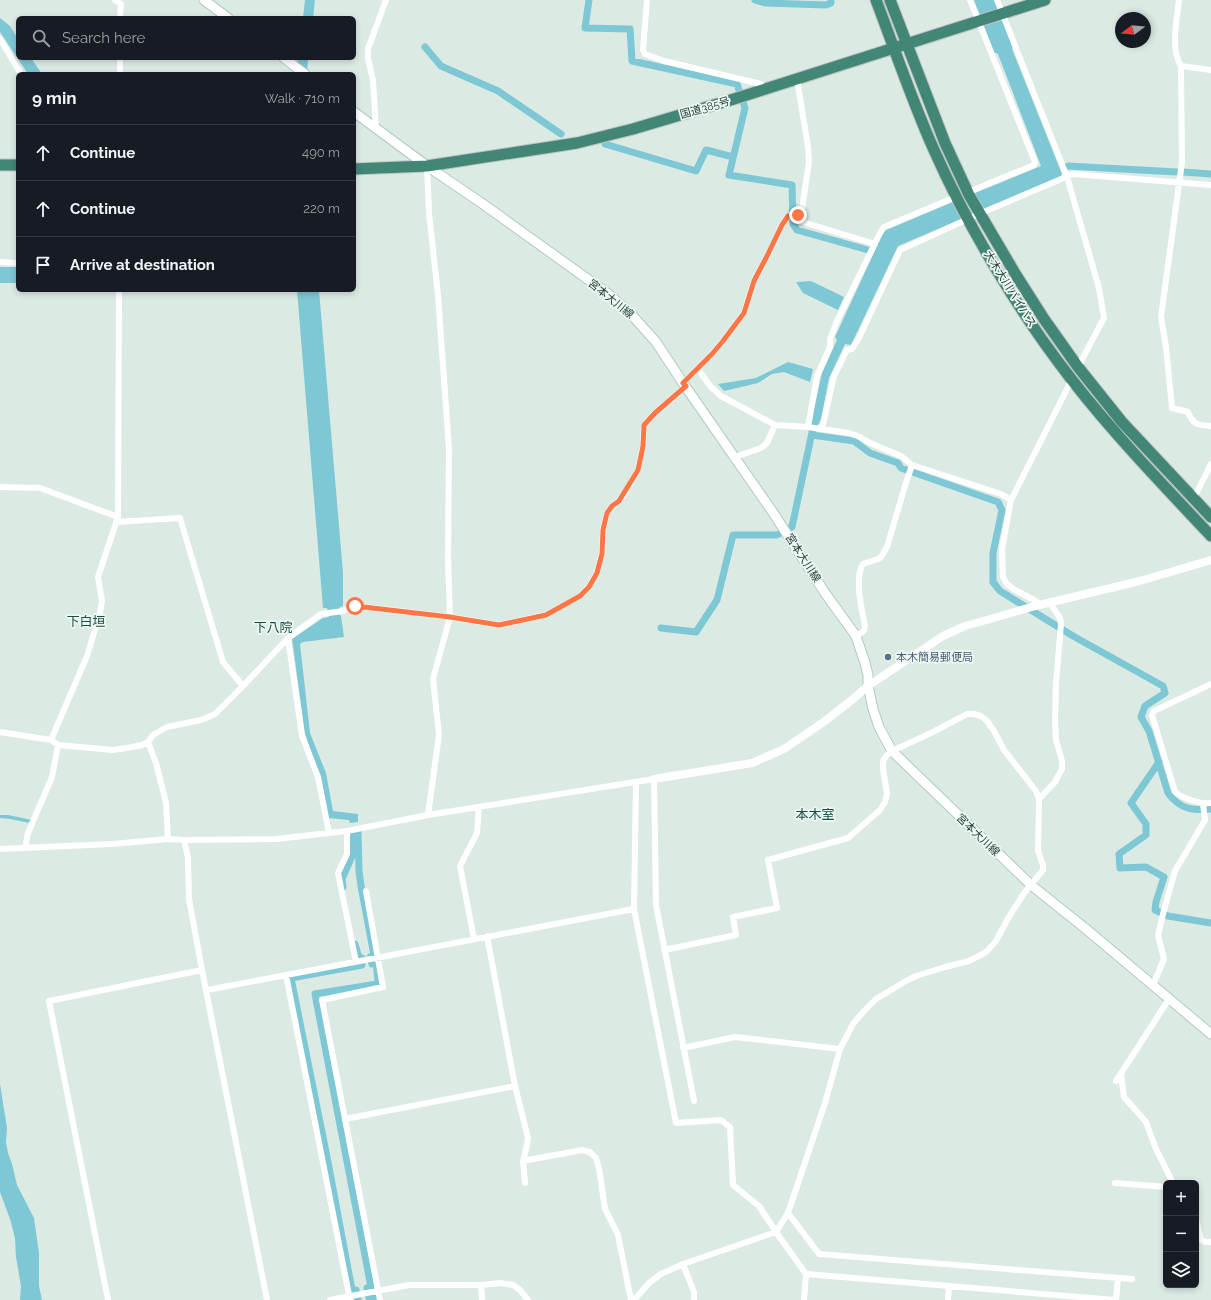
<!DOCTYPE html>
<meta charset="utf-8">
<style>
body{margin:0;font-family:Raleway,"Noto Sans JP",sans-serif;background:#20242c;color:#f1f3f6}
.controls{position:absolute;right:12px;bottom:12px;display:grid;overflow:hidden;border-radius:6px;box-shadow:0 2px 6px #0003}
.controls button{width:36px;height:36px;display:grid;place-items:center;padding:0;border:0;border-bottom:1px solid #363941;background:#171b24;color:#f1f3f6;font:20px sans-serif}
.compass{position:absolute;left:1115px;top:12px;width:36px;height:36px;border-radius:50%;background:#171b24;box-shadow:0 2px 6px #0003;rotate:254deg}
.stop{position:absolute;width:12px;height:12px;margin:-9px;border:3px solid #fe7546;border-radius:50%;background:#fff}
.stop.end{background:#fe7546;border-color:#fff;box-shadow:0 1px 4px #0008}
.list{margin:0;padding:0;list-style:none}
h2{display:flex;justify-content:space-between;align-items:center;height:52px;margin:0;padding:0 16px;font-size:17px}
h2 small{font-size:13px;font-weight:400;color:#9ea1a6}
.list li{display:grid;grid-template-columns:26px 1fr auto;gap:12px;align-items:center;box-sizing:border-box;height:56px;padding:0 16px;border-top:1px solid #363941}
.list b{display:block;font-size:15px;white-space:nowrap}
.list em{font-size:13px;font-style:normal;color:#9ea1a6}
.icon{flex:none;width:22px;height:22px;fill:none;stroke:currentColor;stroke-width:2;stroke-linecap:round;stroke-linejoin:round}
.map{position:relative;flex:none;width:1211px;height:1300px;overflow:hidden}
.search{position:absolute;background:#171b24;box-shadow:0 2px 6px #0003;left:16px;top:16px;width:340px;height:44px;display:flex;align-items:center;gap:10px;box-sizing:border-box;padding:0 14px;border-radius:6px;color:#9ea1a6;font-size:15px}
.panel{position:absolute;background:#171b24;box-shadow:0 2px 6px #0003;left:16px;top:72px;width:340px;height:220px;border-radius:6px}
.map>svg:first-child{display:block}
</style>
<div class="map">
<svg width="1211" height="1300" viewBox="0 0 1211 1300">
<rect width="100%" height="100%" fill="#dceae4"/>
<path fill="#7ec7d5" d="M305,0h10l-2,18h-10z
M974,0h21l18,46 -1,3 50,125 -2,3 -162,69 -47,99 -6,-1 -16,34 -8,41 -3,6h-6v-7l10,-45 15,-33 -2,-3 49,-106 69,-29 88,-36 -43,-112 -4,-2z
M0,18l10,8 8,13v19h13l11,16h-14l-28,-42z
M298,58h10l-1,16h-11z
M0,267h18v16h-18z
M811,281l33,16 -6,13 -35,-17 -7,-11z
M297,290h22l24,283v33l-3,1v8l1,1 3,21 -41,5 -3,2 10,89 16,40 7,38 25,3v8l-8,1 -1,-3 -21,-2 -8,-42 -15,-42 -13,-95 31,-21 6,-1 -2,-9h-4z
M788,362l25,7 -3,13 -26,-10 -12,2 -14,9 -34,8 -6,-7 38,-6z
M0,815h8l24,5 -2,3 -20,-4 -10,-1z
M0,1084l7,44 -1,14 2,11 4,11 5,21 17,33 5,35v33l3,14h-22l1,-14 -5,-29 -1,-19 -5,-19 -10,-27z"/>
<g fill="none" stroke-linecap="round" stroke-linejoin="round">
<path stroke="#7ec7d5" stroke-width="7" d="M589,0l-4,28 45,1 2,32 105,23 8,24 -16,67 63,10 1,39 4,6 71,20
M755,0l10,3 61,2 5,-2v-3
M425,47l16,19 57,25 63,43
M605,144l91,27 10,-21 27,7
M1068,166l109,6
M1183,172l28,2
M812,435l42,6 16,12 28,10 3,5 97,34 4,8 -9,43v29l7,9 73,45 90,50 2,7 -20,13 -4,11 8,14 19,62c12,16 24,18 43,16
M661,628l35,4 21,-32 16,-65h44l15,-8 22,-104
M1159,762l-28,41 15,21v11l-27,19 1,14 26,-1 18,10 -8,25 -1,8 13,6 43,7
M343,887l-1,-8 10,-23 -1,-24 7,-1 1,40 2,15 13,69 -4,2 2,7 4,-2 2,19 -1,3 -62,10 56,293 -4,1 2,10h5l1,2
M355,944l4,14h3v7l-71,13 36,179 25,133h4l2,10"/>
<defs>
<path id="secondary" d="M204,0l24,18
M284,58l21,16
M354,112l73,54 56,38 124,89 23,20 26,29 27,41 91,131 51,79 31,43 9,27 3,12v11l5,23 6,18 13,24 139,134 55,44 125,105"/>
<path id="trunk" d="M876,0c19,50 36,101 58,150 35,79 85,162 138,230 43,55 91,105 139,156
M890,0l55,143 24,52 47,80 28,44 34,48 44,55 89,95
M0,165h18
M354,169l73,-3 150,-23 56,-14 101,-30 311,-99"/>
</defs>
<use href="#secondary" stroke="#afcbc1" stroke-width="11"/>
<use href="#trunk" stroke="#bbc4c2" stroke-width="13"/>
<path stroke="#fff" stroke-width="6" d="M115,0l6,4 -1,14
M647,0l-4,50 2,4 19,7 97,23 1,5
M997,0l70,177 32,111 5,30 -26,49
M1179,0c-2,20 -9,49 2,66l1,96 -21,155 5,30 6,61 16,4c5,13 10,13 23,14
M0,39l21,35
M1181,66l30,4
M120,74v-16
M376,129l-3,-49 -5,-21v-10l18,-49
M427,166l2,47 9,82 11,154 -1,110 2,58 -17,62 6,56 -11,80
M966,193l68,-28 1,-3 -65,-162
M798,215l4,6 4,2 69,21
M0,262l18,1
M698,369l13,18 10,9 54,29 33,2 41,6 11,4 10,6 31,13 11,9 89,29 10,6
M683,383l29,-29 11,-13 21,-28 10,-32 19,-36 9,-20 6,-9 10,-1 4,-6 7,-47 -1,-15 -11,-68
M808,427l9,-51 13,-29v-8l7,-18 43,-88 4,-6 74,-31
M822,429l12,-53 13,-26 5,-1 7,-11 41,-88 79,-36 94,-40 138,11
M735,457l26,-9 6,-5 8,-18
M0,487l40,1 78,29
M1194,498l17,-34
M116,522l64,-4 43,144 20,24
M1041,605l-7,-5 -19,-10 -8,-6 -4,-7 -1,-28 9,-49 61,-121
M856,636l8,-5 1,-5c-3,-15 -11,-49 -2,-62l15,-5 3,-2 6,-10 18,-61 7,-21
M288,638l14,98 16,41 11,56
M1211,684l-57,27 -2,4 23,77c9,7 25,12 36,11
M0,732l51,8 7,5 55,5 14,-2 15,-3 6,-3 5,-7 14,-8 34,-7 14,-6 28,-28 45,-48 33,-24 22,-3 12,-5 95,11 49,8 47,-10 34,-19 9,-9 8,-14 5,-19 1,-24 4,-17 5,-7 7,-5 6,-8 13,-23 5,-24 1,-21 11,-12 31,-27
M51,740l36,-84 13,-43 2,-12 -4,-24 20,-60 1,-227
M148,742l8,21 10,40 2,36
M636,782l-2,127 42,214 45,-3 9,7 3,58 26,21 17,26 30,42 -2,26
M1039,799l16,-17 7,-13v-8l-6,-21 -1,-20 1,-36 5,-60 -1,-6 -10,-15
M347,831v23l-9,19 18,89
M184,840l4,18 1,41 13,71 65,330
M25,848l3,-15 24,-56 6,-32
M0,849l112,-5 56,-5 16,1 92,-1 71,-8 81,-16 226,-36 2,126 38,196
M366,891l17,96 -61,13 58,300
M487,936l28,150 13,52 -1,7 -4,16 2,22
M474,939l-14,-73 17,-33 2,-26
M286,975l64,325
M1153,985l11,-26 -6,-24 6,-25 11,-39 30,-51 -2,-16
M207,990l427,-81
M683,1048l52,-11 105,12
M1121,1074l3,23 22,25 10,27 17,34
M1116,1081l53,-82
M345,1119l170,-33
M523,1161l59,-11 8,2 6,6 3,10 6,41 13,26 13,65
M1115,1183l51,4
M788,1213l31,41 313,25
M1196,1219l5,21 5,2h5
M683,1264l11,28v8
M806,1274l309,26
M481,1285l1,15
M108,1300l-59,-299 153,-31
M330,1300l79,-15h72l19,-2 13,2 7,5 8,10
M634,1300l15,-17 12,-9 22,-10 93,-32 12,-19 37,-110 15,-54 13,-25 11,-13 12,-12 30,-18 10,-5 29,-9 24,-6 17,-9 10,-11 14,-26 15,-23 18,-22v-5l-5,-14 1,-52 -3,-8 -32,-41 -10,-19 -7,-10 -6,-5 -7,-2h-7l-34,18 -41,19 -6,5 -3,5v8l4,24 -2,9 -5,8 -32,28 -80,22 9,48 -44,9 3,18 -72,15
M948,1300l1,-14
M1116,1300l2,-22"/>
<path stroke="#fff" stroke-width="8" d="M654,779l98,-16 32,-14 41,-28 28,-22 15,-13 75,-50 22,-10 25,-7 45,-13 105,-25 71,-21"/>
<use href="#secondary" stroke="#fff" stroke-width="9"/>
<use href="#trunk" stroke="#428676" stroke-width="11"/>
</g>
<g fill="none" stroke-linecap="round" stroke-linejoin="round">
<path stroke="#fe7546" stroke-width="5" d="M355,606l95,11 49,8 47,-10 34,-19 9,-9 8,-14 5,-19 1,-24 4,-17 5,-7 7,-5 19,-31 5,-24 1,-21 11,-12 31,-27 -3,-3 29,-29 11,-13 21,-28 10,-32 13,-25 15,-31 6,-9 10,-1"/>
</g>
<circle fill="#5c6f8a" stroke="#edf7f2" stroke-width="1.5" cx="888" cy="657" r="4"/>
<g text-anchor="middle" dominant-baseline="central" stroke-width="3.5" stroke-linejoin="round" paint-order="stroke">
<g font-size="11" fill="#1d3a33" stroke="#edf7f2">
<text transform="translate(705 108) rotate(-16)">国道385号</text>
<text transform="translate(1010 289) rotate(58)">大木大川バイパス</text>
<text transform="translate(611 299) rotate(39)">宮本大川線</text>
<text transform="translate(803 558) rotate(57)">宮本大川線</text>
<text transform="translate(978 835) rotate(44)">宮本大川線</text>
</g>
<g font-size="11" fill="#4e5e75" stroke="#edf7f2" text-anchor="start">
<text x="896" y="657">本木簡易郵便局</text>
</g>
<g font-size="13" fill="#184d41" stroke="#edf7f2">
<text x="86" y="621">下白垣</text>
<text x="273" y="627">下八院</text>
<text x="815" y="814">本木室</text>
</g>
</g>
</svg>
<div class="controls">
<button>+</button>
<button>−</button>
<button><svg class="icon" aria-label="layers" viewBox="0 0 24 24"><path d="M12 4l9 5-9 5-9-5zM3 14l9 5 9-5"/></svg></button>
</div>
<svg class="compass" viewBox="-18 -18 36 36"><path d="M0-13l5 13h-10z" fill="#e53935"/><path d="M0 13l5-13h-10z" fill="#9ea1a6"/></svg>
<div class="stop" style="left:355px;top:606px"></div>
<div class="stop end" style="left:798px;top:215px"></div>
<div class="search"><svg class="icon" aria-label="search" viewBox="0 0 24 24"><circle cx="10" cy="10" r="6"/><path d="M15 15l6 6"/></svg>Search here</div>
<section class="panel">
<h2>9 min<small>Walk · 710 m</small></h2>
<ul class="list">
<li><svg class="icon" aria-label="ahead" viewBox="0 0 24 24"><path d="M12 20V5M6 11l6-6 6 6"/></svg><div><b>Continue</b></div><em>490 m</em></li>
<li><svg class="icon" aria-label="ahead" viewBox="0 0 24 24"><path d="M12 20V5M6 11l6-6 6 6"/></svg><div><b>Continue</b></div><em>220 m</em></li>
<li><svg class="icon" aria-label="arrive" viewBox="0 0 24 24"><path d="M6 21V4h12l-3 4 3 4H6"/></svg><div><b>Arrive at destination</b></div></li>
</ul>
</section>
</div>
